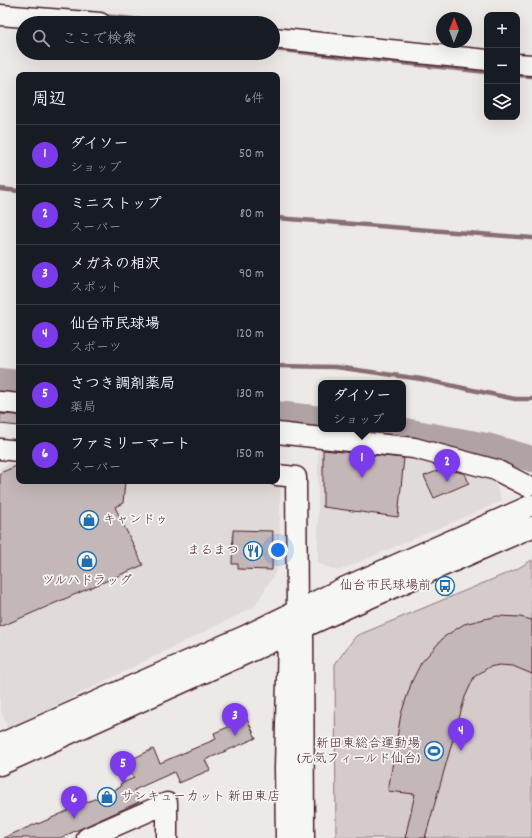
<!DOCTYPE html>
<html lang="ja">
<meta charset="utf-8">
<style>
body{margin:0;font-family:Dekko,"Klee One",sans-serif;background:#242831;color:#f1f3f6}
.controls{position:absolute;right:12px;top:12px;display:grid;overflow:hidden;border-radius:8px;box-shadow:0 4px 16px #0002}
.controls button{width:36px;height:36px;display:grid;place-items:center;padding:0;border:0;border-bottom:1px solid #363941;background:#171b24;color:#f1f3f6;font:20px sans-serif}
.compass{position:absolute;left:436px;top:12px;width:36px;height:36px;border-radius:50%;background:#171b24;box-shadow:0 4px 16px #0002;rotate:1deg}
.you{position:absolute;left:278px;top:550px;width:14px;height:14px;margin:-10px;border:3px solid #fff;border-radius:50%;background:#1a73e8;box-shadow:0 0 0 6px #1a73e833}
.badge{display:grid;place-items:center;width:26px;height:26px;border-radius:50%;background:#7c3aed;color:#fff;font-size:13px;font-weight:700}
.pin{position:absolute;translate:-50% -33px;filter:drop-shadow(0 1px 2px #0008)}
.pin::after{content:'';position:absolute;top:21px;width:14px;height:12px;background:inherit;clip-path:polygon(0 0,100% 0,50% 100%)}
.popup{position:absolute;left:318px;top:380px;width:88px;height:52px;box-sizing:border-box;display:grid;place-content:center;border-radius:8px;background:#171b24;filter:drop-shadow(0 1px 3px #0005);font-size:13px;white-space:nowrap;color:#9ea1a6}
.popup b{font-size:15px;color:#f1f3f6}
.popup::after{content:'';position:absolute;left:50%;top:100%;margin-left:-8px;border:8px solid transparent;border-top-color:#171b24}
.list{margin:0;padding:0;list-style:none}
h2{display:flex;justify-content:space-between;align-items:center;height:52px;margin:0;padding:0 16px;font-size:17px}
h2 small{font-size:13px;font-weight:400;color:#9ea1a6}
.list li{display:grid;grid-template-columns:26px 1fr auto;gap:12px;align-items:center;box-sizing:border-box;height:60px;padding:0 16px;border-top:1px solid #363941}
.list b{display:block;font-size:15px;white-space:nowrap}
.list p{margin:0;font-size:13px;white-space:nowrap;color:#9ea1a6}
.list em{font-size:13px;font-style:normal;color:#9ea1a6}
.icon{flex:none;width:22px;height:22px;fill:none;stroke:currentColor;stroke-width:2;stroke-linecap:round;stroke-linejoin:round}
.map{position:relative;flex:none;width:532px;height:838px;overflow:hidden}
.search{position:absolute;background:#171b24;box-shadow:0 4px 16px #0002;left:16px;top:16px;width:264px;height:44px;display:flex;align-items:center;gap:10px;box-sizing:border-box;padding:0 14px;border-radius:22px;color:#9ea1a6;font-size:15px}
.panel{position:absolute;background:#171b24;box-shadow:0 4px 16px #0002;left:16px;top:72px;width:264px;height:412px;border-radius:8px}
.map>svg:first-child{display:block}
</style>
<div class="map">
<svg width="532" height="838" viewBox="0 0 532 838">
<rect width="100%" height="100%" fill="#ece9e6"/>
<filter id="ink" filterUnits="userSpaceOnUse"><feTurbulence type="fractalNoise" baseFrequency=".025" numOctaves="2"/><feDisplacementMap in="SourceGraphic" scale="8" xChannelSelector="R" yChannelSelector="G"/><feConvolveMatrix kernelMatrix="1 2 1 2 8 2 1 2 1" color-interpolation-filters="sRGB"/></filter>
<g filter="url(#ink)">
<path fill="#e0dad8" d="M318,441l93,10 80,21 11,29 -164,70 -20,-8z
M19,460v21h245l17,2 -3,85 -24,39 -246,122 -8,-21v-240z"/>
<path fill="#d4cbca" stroke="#8f757a" d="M532,560v278h-196l-1,-174 21,-28 159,-66z"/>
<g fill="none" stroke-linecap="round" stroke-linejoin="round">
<path stroke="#886e73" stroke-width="4.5" d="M102,16l70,7
M273,49l214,23
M517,75l15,1
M0,189l19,2
M277,218l255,20
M277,366l59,1 85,12 94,20h17"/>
<path stroke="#b1a2a3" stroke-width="26" d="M0,381l19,2
M277,414l44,5
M394,429l93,17 45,13"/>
</g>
<path fill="#c4b7b7" stroke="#4a1f2b" d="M0,414l19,1v11l-19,-2z
M323,450l81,8 -6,59 -75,-10z
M19,465v16h106l-2,22 -8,4 28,58 -143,62v-154z
M445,468l20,6 4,9 -35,15 -10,-22z
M233,530l40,1 -1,39 -34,-1v-5h-6z
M497,616l23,1 12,3v54l-19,-8 -14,-1 -10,2 -15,10 -9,20 -40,141h-20l10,-44 -27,-3 13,-77 11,-33 9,-18 23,-26 20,-13z
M247,719l9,19 -51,22 5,10 -31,13 -5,-11 -40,18 5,12 -79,36h-57l35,-15v1l83,-37 -1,-3 14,-6 -8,-16 27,-13 7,14 56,-24 -2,-6z"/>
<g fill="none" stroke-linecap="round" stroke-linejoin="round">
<defs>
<path id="minor" d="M0,15l100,8
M273,38l214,22
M517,64l15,1
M0,402l19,2
M277,433l137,15 82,22 31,16
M0,449l19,2
M277,475l19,2 1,134 6,17 1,210
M0,744l245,-108 96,-47 191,-84
M0,765l349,-158 183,-80
M87,838l80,-35v35
M286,838l-1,-69 3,-134 4,-10"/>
</defs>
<use href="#minor" stroke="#4a1f2b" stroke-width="23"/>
<use href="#minor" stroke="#f6f6f2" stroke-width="20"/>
</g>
</g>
<defs>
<symbol id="shop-ring" viewBox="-11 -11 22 22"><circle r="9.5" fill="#f6f6f2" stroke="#1f6fb2" stroke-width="1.5"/><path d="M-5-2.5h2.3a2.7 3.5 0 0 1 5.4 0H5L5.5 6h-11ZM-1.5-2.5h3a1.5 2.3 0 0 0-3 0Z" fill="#1f6fb2"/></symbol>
<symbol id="restaurant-ring" viewBox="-11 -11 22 22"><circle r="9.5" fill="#f6f6f2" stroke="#1f6fb2" stroke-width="1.5"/><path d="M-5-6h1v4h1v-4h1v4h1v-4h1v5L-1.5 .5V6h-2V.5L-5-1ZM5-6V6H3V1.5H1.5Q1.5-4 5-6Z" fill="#1f6fb2"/></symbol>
<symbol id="bus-ring" viewBox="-11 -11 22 22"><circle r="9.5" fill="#f6f6f2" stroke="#1f6fb2" stroke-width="1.5"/><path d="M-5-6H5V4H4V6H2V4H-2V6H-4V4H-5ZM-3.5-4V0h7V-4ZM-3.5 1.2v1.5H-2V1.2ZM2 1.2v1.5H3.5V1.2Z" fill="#1f6fb2"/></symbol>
<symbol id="stadium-ring" viewBox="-11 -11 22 22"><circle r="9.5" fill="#f6f6f2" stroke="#1f6fb2" stroke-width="1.5"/><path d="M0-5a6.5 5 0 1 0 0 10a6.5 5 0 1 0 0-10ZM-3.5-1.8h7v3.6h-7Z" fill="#1f6fb2"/></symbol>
</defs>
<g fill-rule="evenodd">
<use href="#shop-ring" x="78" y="509" width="22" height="22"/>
<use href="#restaurant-ring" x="242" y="540" width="22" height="22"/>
<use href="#shop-ring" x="76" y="550" width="22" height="22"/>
<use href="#bus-ring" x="434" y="575" width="22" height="22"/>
<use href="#stadium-ring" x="423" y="740" width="22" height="22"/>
<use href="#shop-ring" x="96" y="786" width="22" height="22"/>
</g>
<g text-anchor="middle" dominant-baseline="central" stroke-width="3.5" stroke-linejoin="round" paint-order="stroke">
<g font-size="13" fill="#4a1f2b" stroke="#f6f6f2" text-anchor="end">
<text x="103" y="520" text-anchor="start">キャンドゥ</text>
<text x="239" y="551">まるまつ</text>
<text x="87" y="581" text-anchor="middle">ツルハドラッグ</text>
<text x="431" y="586">仙台市民球場前</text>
<text x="420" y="744">新田東総合運動場<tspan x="420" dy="15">(元気フィールド仙台)</tspan></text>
<text x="121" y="797" text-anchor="start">サンキューカット 新田東店</text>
</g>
</g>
</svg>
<div class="controls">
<button>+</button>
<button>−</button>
<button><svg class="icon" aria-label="layers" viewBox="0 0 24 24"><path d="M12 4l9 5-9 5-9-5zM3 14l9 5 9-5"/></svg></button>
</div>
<svg class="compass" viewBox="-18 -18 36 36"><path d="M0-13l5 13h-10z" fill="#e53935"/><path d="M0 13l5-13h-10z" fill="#9ea1a6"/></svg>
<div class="you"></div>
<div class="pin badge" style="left:362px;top:478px">1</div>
<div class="popup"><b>ダイソー</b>ショップ</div>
<div class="pin badge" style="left:447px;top:482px">2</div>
<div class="pin badge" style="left:235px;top:736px">3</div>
<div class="pin badge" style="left:461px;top:751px">4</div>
<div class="pin badge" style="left:123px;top:784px">5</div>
<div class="pin badge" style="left:74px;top:819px">6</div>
<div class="search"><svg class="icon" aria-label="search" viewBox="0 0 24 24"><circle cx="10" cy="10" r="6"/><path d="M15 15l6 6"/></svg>ここで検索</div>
<section class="panel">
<h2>周辺<small>6件</small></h2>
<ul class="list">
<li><span class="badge">1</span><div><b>ダイソー</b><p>ショップ</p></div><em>50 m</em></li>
<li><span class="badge">2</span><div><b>ミニストップ</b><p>スーパー</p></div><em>80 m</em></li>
<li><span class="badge">3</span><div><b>メガネの相沢</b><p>スポット</p></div><em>90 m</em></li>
<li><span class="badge">4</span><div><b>仙台市民球場</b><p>スポーツ</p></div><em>120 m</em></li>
<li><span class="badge">5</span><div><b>さつき調剤薬局</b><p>薬局</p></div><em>130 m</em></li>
<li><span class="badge">6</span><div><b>ファミリーマート</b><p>スーパー</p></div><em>150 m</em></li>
</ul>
</section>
</div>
